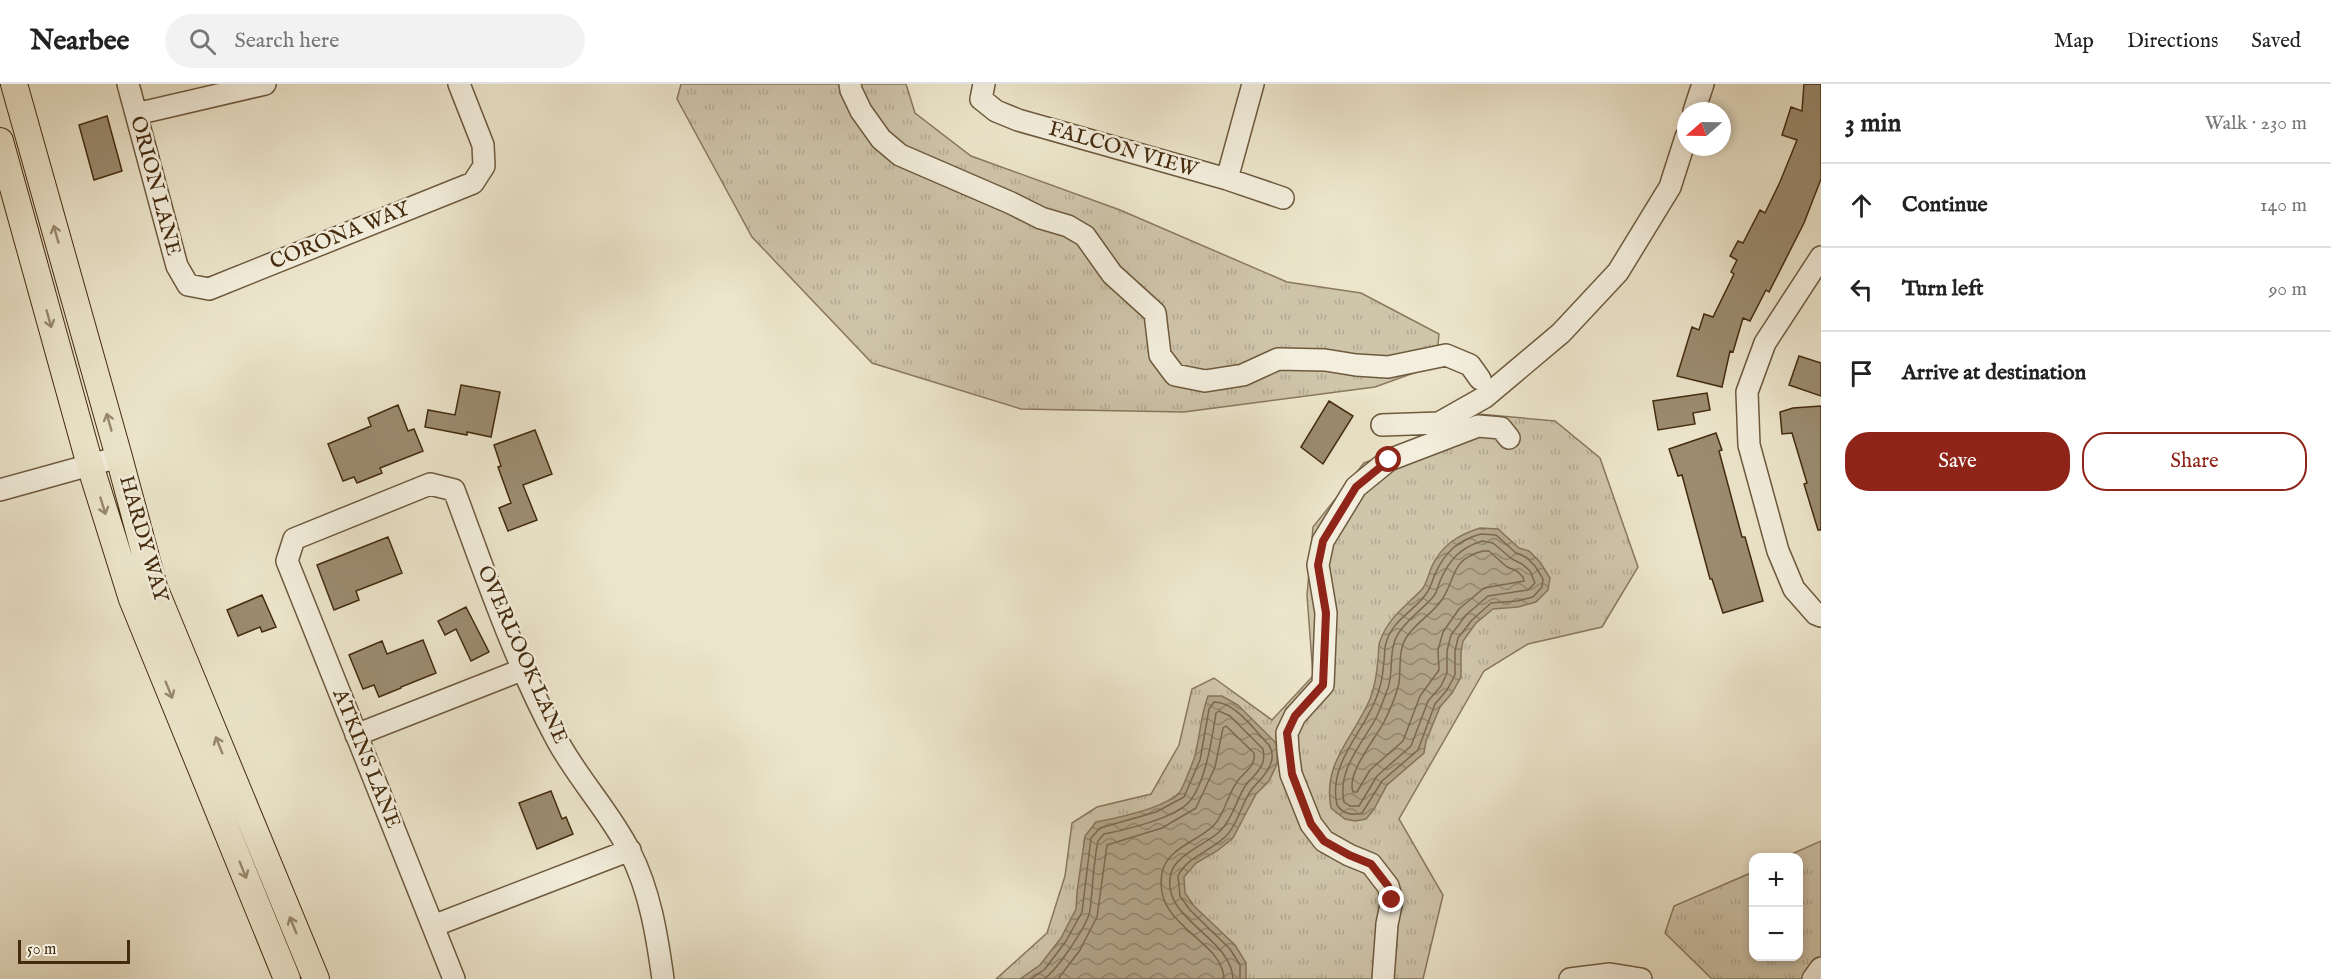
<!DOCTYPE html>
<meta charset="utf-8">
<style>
body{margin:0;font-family:"IM FELL English",serif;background:#f2f2f2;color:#222}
.controls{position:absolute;right:18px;bottom:18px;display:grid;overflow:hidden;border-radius:12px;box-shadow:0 3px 9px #0003}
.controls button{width:54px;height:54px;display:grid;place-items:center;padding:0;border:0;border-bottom:2px solid #e0e0e0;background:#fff;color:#222;font:30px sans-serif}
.compass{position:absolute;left:1677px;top:18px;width:54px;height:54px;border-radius:50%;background:#fff;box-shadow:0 3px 9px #0003;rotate:250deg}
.scale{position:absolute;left:18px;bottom:15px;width:112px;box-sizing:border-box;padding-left:6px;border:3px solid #442b0e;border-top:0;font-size:16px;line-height:21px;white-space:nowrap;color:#442b0e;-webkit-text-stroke:4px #f3eedd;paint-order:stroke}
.stop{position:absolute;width:18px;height:18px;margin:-14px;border:4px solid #8f2418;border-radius:50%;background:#fff}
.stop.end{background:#8f2418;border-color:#fff;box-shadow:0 2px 6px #0008}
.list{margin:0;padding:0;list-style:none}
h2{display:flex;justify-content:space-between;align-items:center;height:78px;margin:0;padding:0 24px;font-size:26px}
h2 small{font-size:20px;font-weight:400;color:#767676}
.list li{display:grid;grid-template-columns:39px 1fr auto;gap:18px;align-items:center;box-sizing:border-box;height:84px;padding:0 24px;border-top:2px solid #e0e0e0}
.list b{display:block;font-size:22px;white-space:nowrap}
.list em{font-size:20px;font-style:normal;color:#767676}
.actions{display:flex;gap:12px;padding:18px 24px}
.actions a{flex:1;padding:14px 0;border:2px solid #8f2418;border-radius:24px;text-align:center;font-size:21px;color:#8f2418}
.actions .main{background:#8f2418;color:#fff}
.icon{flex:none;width:33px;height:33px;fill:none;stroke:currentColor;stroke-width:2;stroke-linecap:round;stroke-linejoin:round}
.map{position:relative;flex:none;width:1821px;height:895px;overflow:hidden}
header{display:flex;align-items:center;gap:36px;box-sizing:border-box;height:84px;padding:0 30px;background:#fff;border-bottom:2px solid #e0e0e0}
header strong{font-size:28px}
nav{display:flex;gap:33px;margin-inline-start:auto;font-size:21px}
.search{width:420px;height:54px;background:#f2f2f2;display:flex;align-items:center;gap:15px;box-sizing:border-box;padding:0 21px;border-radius:33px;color:#767676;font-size:22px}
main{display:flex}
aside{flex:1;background:#fff}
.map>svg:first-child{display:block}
</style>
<header>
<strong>Nearbee</strong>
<div class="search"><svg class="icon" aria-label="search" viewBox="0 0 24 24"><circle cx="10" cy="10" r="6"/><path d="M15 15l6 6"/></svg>Search here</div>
<nav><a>Map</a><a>Directions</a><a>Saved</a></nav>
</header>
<main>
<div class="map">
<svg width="1821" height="895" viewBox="0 0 1821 895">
<defs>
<pattern id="grass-tufts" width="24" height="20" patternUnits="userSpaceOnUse" patternTransform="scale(1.5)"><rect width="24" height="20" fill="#cfc5ab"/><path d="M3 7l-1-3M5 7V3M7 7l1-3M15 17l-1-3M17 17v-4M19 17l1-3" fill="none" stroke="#b3a992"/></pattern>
<pattern id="water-waves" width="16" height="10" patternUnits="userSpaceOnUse" patternTransform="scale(1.5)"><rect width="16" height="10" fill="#b3a68b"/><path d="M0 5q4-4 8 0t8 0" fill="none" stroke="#938770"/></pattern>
</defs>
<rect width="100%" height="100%" fill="#ece5cb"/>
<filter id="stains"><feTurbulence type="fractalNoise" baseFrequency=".00333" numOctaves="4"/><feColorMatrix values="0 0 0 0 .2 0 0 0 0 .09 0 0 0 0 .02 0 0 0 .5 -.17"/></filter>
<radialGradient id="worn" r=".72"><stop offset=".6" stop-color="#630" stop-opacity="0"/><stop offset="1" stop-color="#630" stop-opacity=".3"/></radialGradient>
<path fill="url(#grass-tufts)" stroke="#8a785c" stroke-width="1.5" d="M681,0h225l9,29 56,43 149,54 167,72 74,11 78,41 -3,31 -61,22 -191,25 -163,-3 -149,-46 -120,-126 -75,-138z
M1478,330l77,7 45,37 38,109 -36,60 -74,17 -44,27 -85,148 44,76 -20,84h-427l51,-46 18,-57 7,-53 25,-16 54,-13 28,-49 13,-56 22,-11 58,42 41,-44 -6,-81 6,-68 51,-64 64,-24z
M1821,757v138h-109l-47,-46 9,-27 79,-34 1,84h44v-98l-13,-1z"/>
<path fill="url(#water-waves)" stroke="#877559" stroke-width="1.5" d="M1480,444l18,1 21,19 10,3 11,11 10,16 -2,12 -12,12 -18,5 -25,2 -17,14 -13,18 -2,11v25l-9,16 -12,14 -14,34 -2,12 -37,32 -13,24 -8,10 -11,2 -10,-2 -14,-11c-9,-45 23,-71 39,-109 5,-13 7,-26 8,-40 1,-7 0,-13 2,-18 6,-17 17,-28 30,-40 4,-4 10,-9 13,-13 4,-6 6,-15 9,-22 10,-21 26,-31 48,-38z
M1208,612h14l16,9 37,37 3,8 -1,14 -8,17 -13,13 -23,44 -16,13 -21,12 -12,14 1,16 9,13 41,39 11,18v16h-226l20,-14 21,-27 15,-29 1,-17 8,-56 11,-14c21,-4 67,-13 83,-29 4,-4 12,-27 15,-34 6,-20 6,-42 14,-63z"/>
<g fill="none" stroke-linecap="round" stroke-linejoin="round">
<path stroke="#7c684c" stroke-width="1.5" d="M1481,450l15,1 20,18 10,4 9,9 8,13 -1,8 -9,10 -16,4 -26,2 -19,17 -14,18 -3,13v24l-8,15 -12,14 -17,46 -36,31 -20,32c-9,3 -19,1 -25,-8 -9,-40 24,-70 38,-104 6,-13 8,-26 9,-40 1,-6 0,-12 2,-18 7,-25 30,-32 42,-52 3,-5 5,-12 7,-17 10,-22 23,-34 46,-40z
M1482,457l11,2 19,16 10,5 8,7 5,12 -7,7 -40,6 -22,19 -15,20 -4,16v22l-6,13 -13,15 -17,45 -34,30 -18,30h-9l-6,-4c-7,-32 18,-58 32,-84 5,-10 8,-20 12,-30 6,-18 0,-38 10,-54 9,-15 24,-24 35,-37 4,-4 5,-11 7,-16 9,-21 20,-33 42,-40z
M1483,467h6l18,16 10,4 6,6 1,4 -40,7 -25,21 -16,23 -5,18 1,20 -19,26 -17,45 -33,29 -13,22h-4c-7,-18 22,-53 31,-70 6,-12 12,-26 15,-39 2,-15 -1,-32 7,-45 9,-15 25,-23 35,-37 16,-22 8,-41 42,-50z
M1031,895l14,-10 21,-28 16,-29 9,-74 9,-10 56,-16 28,-15 16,-37 9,-51 5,-7c22,0 41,29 55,43 3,5 4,12 2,18 -4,12 -12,17 -19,26 -10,13 -13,32 -24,45 -15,17 -40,21 -50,42l2,20 10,14 40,39 10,16v14
M1044,895c13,-9 44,-54 46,-69 3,-23 3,-46 8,-69l6,-7c21,-4 72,-16 86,-33 16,-20 22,-63 26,-88l3,-2 11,5 33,33c1,5 1,9 0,13 -4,12 -13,16 -19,26 -8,14 -13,33 -25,44 -13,12 -43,23 -48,41 -12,46 60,63 62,106
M1058,895l22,-29 17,-33 10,-72 55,-17 34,-20 19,-41 8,-39 3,-2 28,27c2,12 -8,18 -15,26 -11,13 -13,32 -24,45 -15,17 -48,23 -53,49 -10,54 61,66 62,106"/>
</g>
<path fill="#9b8c70" stroke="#442b0e" stroke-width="1.5" d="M1804,0h17v95l-17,44 -35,69 -3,-2 -16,31 -7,-3 -10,34 -3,-1 -8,36 -45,-11 15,-49 7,3 5,-16 9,3 21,-43 -3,-2 6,-12 -7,-4 8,-15 5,2 17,-33 5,3 15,-31 17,-42 -15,-5 9,-28 11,4z
M107,32l15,55 -28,9 -15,-55z
M1799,272l22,7v33l-32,-11z
M461,301l39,7 -9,45 -24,-5v3l-42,-8 3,-17 27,5z
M1707,309l3,17 -17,3 2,11 -37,6 -5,-29z
M1329,317l24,15 -30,48 -22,-17z
M398,321l10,26 6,-2 9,22 -43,17 2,5 -25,10 -3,-6 -11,4 -15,-37 43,-18 -3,-8z
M1821,322v124h-3l-14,-46 3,-1 -15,-50 -10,1 -2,-22 13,-4z
M535,346l17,44 -29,11 14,35 -29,11 -9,-23 12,-5 -13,-36 3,-1 -7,-21z
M1716,349l6,17 -3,1 23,86h3l18,64 -40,12 -11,-34h-2l-28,-104 -4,1 -9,-27z
M388,453l14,36 -46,18 3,9 -25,10 -17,-45z
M262,511l14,32 -14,5 -2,-5 -22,9 -11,-26z
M466,523l23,45 -18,9 -15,-32 -11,6 -7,-14z
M423,556l13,33 -35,14v1l-22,9 -5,-12 -11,4 -14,-34 33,-14 5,13z
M551,707l11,28 4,-2 7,17 -36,15 -18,-46z"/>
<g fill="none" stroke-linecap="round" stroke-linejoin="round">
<defs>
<path id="minor" d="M128,0l49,182 11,19 21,4 264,-106 11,-17 -1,-21 -24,-61
M850,0l1,6 10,21 20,28 19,16 111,48 30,15 27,8 17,10 27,38 43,39 5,42 15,20 30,6 38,-6 35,-16 47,1 31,5 32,2 58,-12 24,10 10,14
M984,0l-3,15 15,12 22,9 209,59 56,19
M1694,27l9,-27
M136,30l129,-30
M1227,95l26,-95
M1821,173l-56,86 -18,49 2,53 29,106 16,38 22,25 5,2
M1382,341l57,-2 46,-26 76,-64 57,-61 52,-85 16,-50
M0,406l119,-33
M356,651l168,-66
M433,842l197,-76
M454,895l-167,-418 7,-22 136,-55 24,6c31,83 60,170 102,248 21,40 54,74 74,114 20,39 27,84 33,127
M1383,895l4,-55 5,-24 -4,-14 -17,-22 -22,-9 -25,-14 -13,-17 -20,-50 -3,-23 -1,-18 8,-17 28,-31 3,-72 -8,-48 5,-24 33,-54 33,-27 89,-34 23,2 8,10
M1570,895l40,-5 31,5
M1813,895l8,-11"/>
<path id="major" d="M14,0l105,373 35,130 162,392
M0,57l90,324 42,134 155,380"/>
</defs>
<use href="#minor" stroke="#6e5a3d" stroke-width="24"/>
<use href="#major" stroke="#442b0e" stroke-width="28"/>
<use href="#minor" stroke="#f3eedd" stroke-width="21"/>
<use href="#major" stroke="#ece5cb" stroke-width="26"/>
</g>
<defs><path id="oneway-shaft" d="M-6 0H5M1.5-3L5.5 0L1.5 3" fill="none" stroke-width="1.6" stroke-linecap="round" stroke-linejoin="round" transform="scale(1.5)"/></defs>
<g stroke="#98886c">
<use href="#oneway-shaft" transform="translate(56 150) rotate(-106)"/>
<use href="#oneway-shaft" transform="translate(49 235) rotate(74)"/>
<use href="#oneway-shaft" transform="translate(109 338) rotate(-106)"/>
<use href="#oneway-shaft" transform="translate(103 422) rotate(73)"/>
<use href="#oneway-shaft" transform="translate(169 606) rotate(68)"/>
<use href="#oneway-shaft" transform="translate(219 661) rotate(-112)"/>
<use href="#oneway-shaft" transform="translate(243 786) rotate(68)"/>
<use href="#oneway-shaft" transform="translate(293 841) rotate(-112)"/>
</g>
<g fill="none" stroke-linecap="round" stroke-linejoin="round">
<path stroke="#8f2418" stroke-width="8" d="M1389,376l-33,27 -33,54 -5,24 8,48 -3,72 -28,31 -8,17 5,41 19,50 13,17 25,14 22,9 17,22 4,14"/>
</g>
<g text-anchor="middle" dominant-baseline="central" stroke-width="5" stroke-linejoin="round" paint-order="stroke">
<g font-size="21" fill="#442b0e" stroke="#f3eedd">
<text transform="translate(1123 66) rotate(16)">FALCON VIEW</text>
<text transform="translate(155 102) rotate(75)">ORION LANE</text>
<text transform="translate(340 152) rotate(-22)">CORONA WAY</text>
<text transform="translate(143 455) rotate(74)">HARDY WAY</text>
<text transform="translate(522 571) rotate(66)">OVERLOOK LANE</text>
<text transform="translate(366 675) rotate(68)">ATKINS LANE</text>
</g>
</g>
<rect width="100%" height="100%" filter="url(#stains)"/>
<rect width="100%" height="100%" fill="url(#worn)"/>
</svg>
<div class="controls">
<button>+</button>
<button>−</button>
</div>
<svg class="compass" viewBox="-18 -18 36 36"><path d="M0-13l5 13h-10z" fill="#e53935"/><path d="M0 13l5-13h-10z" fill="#767676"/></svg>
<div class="scale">50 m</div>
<div class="stop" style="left:1389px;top:376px"></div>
<div class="stop end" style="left:1392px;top:816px"></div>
</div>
<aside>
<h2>3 min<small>Walk · 230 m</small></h2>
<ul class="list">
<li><svg class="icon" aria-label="ahead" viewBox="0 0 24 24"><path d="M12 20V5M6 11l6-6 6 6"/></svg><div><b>Continue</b></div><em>140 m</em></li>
<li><svg class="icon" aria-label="left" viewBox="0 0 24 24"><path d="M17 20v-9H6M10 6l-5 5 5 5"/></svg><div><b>Turn left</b></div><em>90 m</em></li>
<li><svg class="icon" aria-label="arrive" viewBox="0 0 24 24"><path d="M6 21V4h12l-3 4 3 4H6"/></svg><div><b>Arrive at destination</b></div></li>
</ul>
<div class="actions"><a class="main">Save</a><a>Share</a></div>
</aside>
</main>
